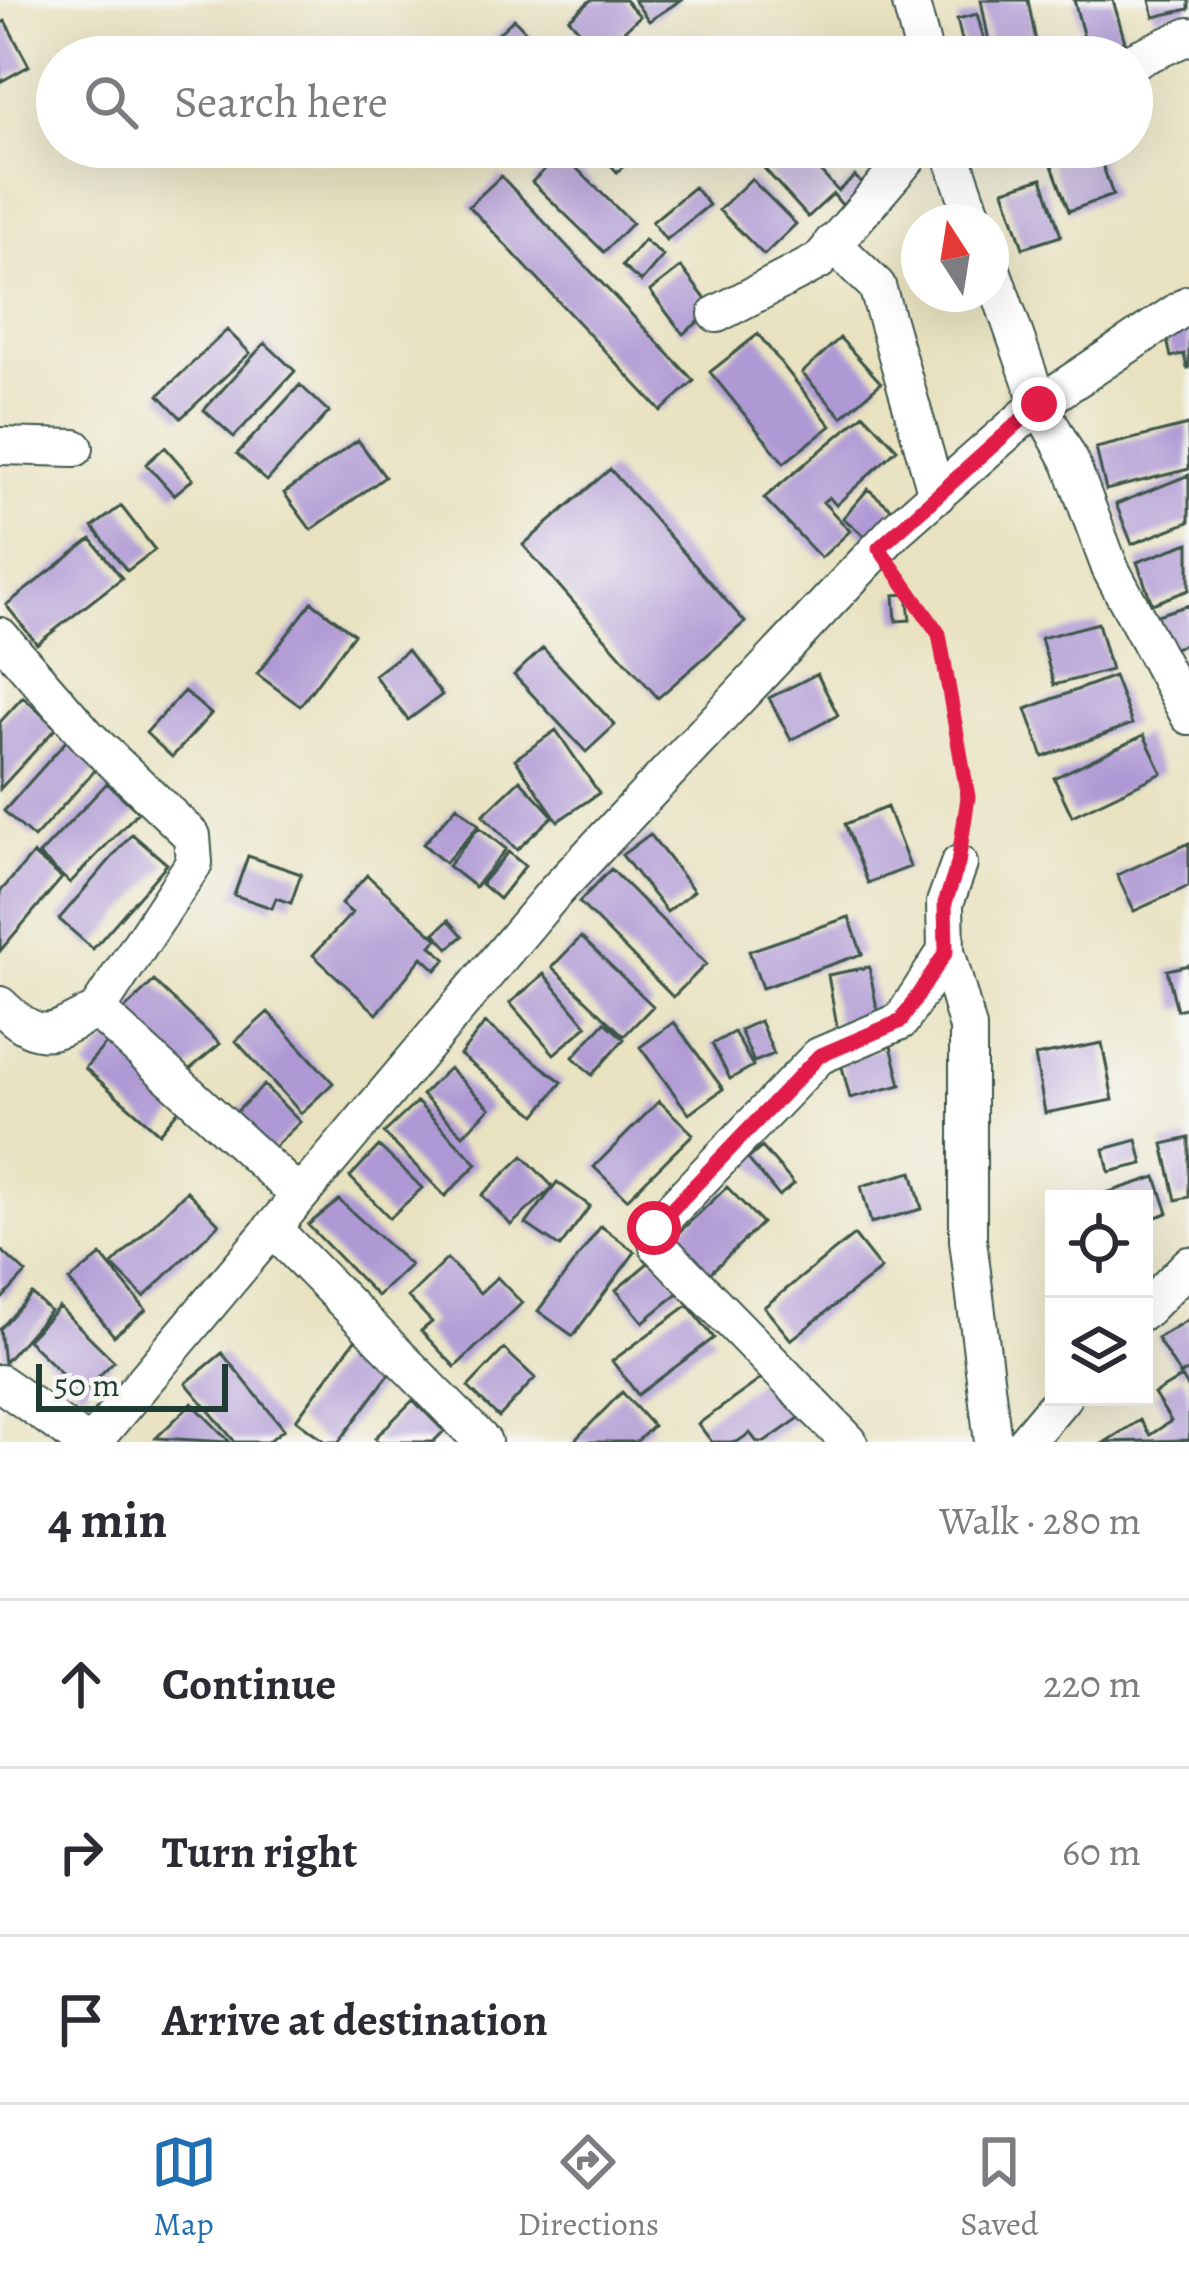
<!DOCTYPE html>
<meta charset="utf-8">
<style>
body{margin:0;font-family:Alegreya,serif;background:#f2f2f3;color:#2b2b33}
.controls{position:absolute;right:36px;bottom:36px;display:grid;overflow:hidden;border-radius:0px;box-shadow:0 12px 48px #0002}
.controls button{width:108px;height:108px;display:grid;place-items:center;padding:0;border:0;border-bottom:3px solid #e1e1e2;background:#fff;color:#2b2b33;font:60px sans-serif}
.compass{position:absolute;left:901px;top:204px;width:108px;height:108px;border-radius:50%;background:#fff;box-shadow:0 12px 48px #0002;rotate:348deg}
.scale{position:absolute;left:36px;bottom:30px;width:192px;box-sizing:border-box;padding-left:12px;border:6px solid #1f3d34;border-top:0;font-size:33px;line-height:42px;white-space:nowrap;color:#1f3d34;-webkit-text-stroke:9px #f6f6f2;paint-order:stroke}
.stop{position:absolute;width:36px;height:36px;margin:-27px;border:9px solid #e11d48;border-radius:50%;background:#fff}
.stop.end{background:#e11d48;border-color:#fff;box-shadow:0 3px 12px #0008}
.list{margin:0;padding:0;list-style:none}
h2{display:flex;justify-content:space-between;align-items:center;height:156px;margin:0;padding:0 48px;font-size:51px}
h2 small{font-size:39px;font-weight:400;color:#7c7c81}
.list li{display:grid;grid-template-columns:78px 1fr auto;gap:36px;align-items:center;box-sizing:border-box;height:168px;padding:0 48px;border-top:3px solid #e1e1e2}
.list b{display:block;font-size:45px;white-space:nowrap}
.list em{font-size:39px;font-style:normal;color:#7c7c81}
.icon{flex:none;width:66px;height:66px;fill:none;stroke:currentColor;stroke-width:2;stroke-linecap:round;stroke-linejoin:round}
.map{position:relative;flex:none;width:1189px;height:1442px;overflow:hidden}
.search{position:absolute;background:#fff;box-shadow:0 12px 48px #0002;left:36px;right:36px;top:36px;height:132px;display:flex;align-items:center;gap:30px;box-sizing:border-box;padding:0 42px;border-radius:66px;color:#7c7c81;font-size:45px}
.sheet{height:660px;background:#fff}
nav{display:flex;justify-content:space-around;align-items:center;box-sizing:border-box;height:168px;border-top:3px solid #e1e1e2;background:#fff;font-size:33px;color:#7c7c81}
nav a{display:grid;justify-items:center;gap:6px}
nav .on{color:#1f6fb2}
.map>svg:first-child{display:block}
</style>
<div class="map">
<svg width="1189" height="1442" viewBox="0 0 1189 1442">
<rect width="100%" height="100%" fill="#f6f6f2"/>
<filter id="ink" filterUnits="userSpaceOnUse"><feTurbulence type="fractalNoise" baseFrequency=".00833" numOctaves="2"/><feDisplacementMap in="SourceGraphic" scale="24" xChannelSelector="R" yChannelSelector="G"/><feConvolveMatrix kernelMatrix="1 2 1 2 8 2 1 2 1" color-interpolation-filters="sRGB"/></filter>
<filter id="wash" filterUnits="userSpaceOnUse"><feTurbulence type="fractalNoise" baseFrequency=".004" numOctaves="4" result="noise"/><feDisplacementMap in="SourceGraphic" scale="48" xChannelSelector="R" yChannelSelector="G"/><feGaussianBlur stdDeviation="2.7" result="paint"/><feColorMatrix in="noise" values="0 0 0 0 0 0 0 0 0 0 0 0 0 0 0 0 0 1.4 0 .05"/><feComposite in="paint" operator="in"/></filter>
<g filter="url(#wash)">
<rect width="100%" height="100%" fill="#e8e2c0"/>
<g id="blocks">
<path fill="#af99d4" d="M591,0h34l15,16 -40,37 -31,-34z
M634,0h47l-32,21z
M981,0h47l11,57h-47z
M1074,0h39l12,42 -37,11z
M1150,0h39v9l-35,8z
M977,14l12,43h-23l-9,-38z
M514,19l36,38h-57l-9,-10z
M5,21l24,45 -29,16v-58z
M594,147h51l-28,25z
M745,147h53l40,44 17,-15 15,17 -22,19 -15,-18 -25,23z
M1045,147h51l17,48 -44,16z
M561,153l71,70 -28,29 -72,-70z
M501,176l193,205 -33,30 -192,-205z
M1042,178l19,58 -38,12 -19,-58z
M751,179l45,45 -32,31 -45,-45z
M694,187l15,18 -43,35 -14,-18z
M644,240l19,16 -22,26 -19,-16z
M681,267l33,43 -31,24 -33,-43z
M1189,324v44h-2l-3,-14 -13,3 -6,-27z
M227,330l23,23 -69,65 -22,-23z
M758,334l73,92 -47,37 -74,-91z
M840,338l41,45 -39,34 -40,-44z
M265,343l30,28 -61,66 -30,-27z
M300,385l29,27 -62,69 -30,-27z
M864,414l33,35 -61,56 -7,-8 -6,5 27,29 -29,27 -57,-60z
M1188,425l1,44 -83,21 -10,-42z
M358,440l27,37 -74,53 -27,-37z
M165,447l28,32 -19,16 -28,-31z
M610,469l135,153 -87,76 -135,-153z
M1189,475v47l-57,22 -16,-40z
M868,489l27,23 -25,29 -27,-23z
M121,506l34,44 -28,21 -34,-44z
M91,539l31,39 -85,66 -31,-39z
M1189,543v47l-37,14 -15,-42z
M907,594l3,26 -14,1 -2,-26z
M312,602l42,32 -54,72 -43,-32z
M1189,605v38l-21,7 -11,-35z
M1098,623l13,47 -57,15 -13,-47z
M543,648l72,77 -29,27 -72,-77z
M407,650l35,45 -34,25 -34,-45z
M817,674l21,41 -47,25 -22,-42z
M1114,676l18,48 -89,33 -17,-48z
M184,691l27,23 -39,43 -26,-24z
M23,697l33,31 -56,61v-67z
M556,730l43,63 -41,28 -43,-62z
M1144,735l18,38 -90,43 -18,-38z
M68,739l31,27 -65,72 -30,-27z
M520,780l33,36 -36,34 -34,-35z
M107,783l31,29 -68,71 -31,-28z
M457,806l22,19 -34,38 -22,-19z
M887,807l23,60 -42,16 -23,-59z
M479,827l27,22 -31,38 -27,-21z
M132,834l35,30 -74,85 -34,-30z
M650,834l44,57 -27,21 -45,-57z
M1189,843v43l-55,25 -17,-36z
M508,852l17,14 -26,33 -18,-15z
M33,854l29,24 -62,73v-59z
M248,856l53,18 -10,29 -15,-5 -4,10 -38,-13z
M611,869l95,95 -33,33 -94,-95z
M367,875l70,64 -6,7 15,13 -10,11 -14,-13 -45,57 -64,-59 39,-42 -11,-9z
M849,917l13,37 -100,34 -13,-37z
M449,920l14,16 -14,12 -14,-15z
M581,937l72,69 -29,30 -72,-69z
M1189,965v42l-12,3 -10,-40z
M869,967l11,57 -42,8 -10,-57z
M544,974l43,52 -33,28 -44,-51z
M154,981l66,63 -35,29 -63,-61z
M268,1012l65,71 -32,30 -65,-72z
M760,1021l14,33 -20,8 -14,-32z
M605,1022l19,17 -32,36 -19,-18z
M674,1022l49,67 -34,25 -49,-67z
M485,1023l77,59 -26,33 -76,-60z
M734,1032l19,34 -23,13 -18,-35z
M113,1035l75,64 -29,34 -74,-65z
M1102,1043l11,57 -68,13 -10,-57z
M891,1046l10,39 -51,13 -10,-39z
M449,1068l41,40 -27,27 -41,-40z
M264,1085l36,37 -34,33 -36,-37z
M659,1101l34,33 -66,65 -33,-32z
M417,1102l60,62 -32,32 -61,-63z
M1189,1138v59l-13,3 -13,-56z
M1137,1140l6,24 -34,8 -5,-23z
M379,1146l43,42 -32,30 -40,-41z
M762,1147l32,37 -15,12 -31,-37z
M523,1156l30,31 -42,38 -29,-30z
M912,1172l10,37 -51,14 -10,-37z
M1156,1177l12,36 -24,8v-22h-36l-2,-6z
M557,1182l33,24 -30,41 -34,-23z
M727,1187l35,36 -53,51 -35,-37z
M187,1191l32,33 -75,73 -32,-32z
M339,1200l71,65 -33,31 -69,-71z
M601,1226l34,26 -62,84 -35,-25z
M854,1235l27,34 -90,71 -27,-33z
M0,1249l26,24 -26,28z
M101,1255l45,55 -32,26 -45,-55z
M655,1257l28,32 -40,33 -27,-32z
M447,1259l33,34 17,-16 25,26 -67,64 -34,-36 11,-9 -24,-25z
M32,1294l18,17 -46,52 -4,-34z
M688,1305l26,33 -76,57 -26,-34z
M59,1307l55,54 -32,32 -55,-53z
M1189,1319v51l-9,5 -23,-37z
M360,1333l39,28 -60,81h-13l-30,-22z
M504,1349l31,29 -36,39 -31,-30z
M222,1353l62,76 -16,13h-33l-49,-59z
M765,1376l20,28 15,-11 12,16 -47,33h-8l-7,-9 -13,9h-25l-14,-18z
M1182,1377l7,12v51l-84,2 35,-22 10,15 21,-14 -17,-27z
M622,1392l31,34 -17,16h-63z
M413,1400l31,31 -11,11h-54l-4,-4z
M192,1403l38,39 -74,-4z"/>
</g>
</g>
<g filter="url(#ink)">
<use href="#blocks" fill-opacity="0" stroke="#3d5649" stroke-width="3"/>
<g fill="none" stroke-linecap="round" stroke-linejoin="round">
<defs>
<path id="minor" d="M910,0l15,57
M1132,61l57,-25
M949,147l26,75
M832,243l45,43 60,209
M991,267l48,137 32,59 39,105 79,148
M717,314l102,-53 98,-114
M0,446l75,2
M0,636l88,101 104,99 2,27 -97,147 201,184
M959,864l-14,39 1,48 22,77v212l25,202
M0,1005c41,40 50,29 97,5
M272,1228l211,214
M1144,1311l45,-46
M0,1383l84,59
M93,1442l461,-549 342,-363 143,-126 150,-100
M849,1442l-191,-196 -4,-18 165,-172 82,-35 45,-70
M1025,1442l38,-45"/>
</defs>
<use href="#minor" stroke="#3d5649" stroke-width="40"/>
<path stroke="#3d5649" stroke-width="4.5" stroke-dasharray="9 9" stroke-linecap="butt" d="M896,572l43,62 29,163 -5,35"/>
<use href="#minor" stroke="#fff" stroke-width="36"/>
</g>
</g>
<g fill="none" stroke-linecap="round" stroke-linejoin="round" filter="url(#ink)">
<path stroke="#e11d48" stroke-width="15" d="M654,1228l165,-172 82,-35 45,-69 -1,-49 13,-39 10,-67 -29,-163 -60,-86 160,-144"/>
</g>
</svg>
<div class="controls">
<button><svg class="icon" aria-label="locate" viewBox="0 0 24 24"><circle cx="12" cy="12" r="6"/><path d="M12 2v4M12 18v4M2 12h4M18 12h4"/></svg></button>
<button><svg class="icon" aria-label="layers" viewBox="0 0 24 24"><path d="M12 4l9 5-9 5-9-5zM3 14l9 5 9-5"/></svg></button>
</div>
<svg class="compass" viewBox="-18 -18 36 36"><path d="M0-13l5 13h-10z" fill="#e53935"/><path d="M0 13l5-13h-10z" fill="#7c7c81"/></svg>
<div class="scale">50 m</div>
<div class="stop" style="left:654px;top:1228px"></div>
<div class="stop end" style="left:1039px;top:404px"></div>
<div class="search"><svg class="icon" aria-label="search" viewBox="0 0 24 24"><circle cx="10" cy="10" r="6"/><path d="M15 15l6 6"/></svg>Search here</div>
</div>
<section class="sheet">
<h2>4 min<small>Walk · 280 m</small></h2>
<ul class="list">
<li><svg class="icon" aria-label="ahead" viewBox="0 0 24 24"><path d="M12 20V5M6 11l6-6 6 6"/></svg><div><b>Continue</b></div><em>220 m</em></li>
<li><svg class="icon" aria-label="right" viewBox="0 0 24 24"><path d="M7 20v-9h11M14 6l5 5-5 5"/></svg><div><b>Turn right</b></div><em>60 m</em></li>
<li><svg class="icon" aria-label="arrive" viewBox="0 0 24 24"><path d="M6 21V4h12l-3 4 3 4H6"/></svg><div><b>Arrive at destination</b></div></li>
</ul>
</section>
<nav>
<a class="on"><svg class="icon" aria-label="map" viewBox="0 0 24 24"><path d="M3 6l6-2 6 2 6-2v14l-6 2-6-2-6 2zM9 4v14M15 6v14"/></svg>Map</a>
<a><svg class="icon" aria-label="directions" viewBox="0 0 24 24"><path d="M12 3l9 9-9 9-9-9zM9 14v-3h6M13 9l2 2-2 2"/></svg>Directions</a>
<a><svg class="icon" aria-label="saved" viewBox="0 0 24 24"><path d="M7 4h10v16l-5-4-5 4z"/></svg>Saved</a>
</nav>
